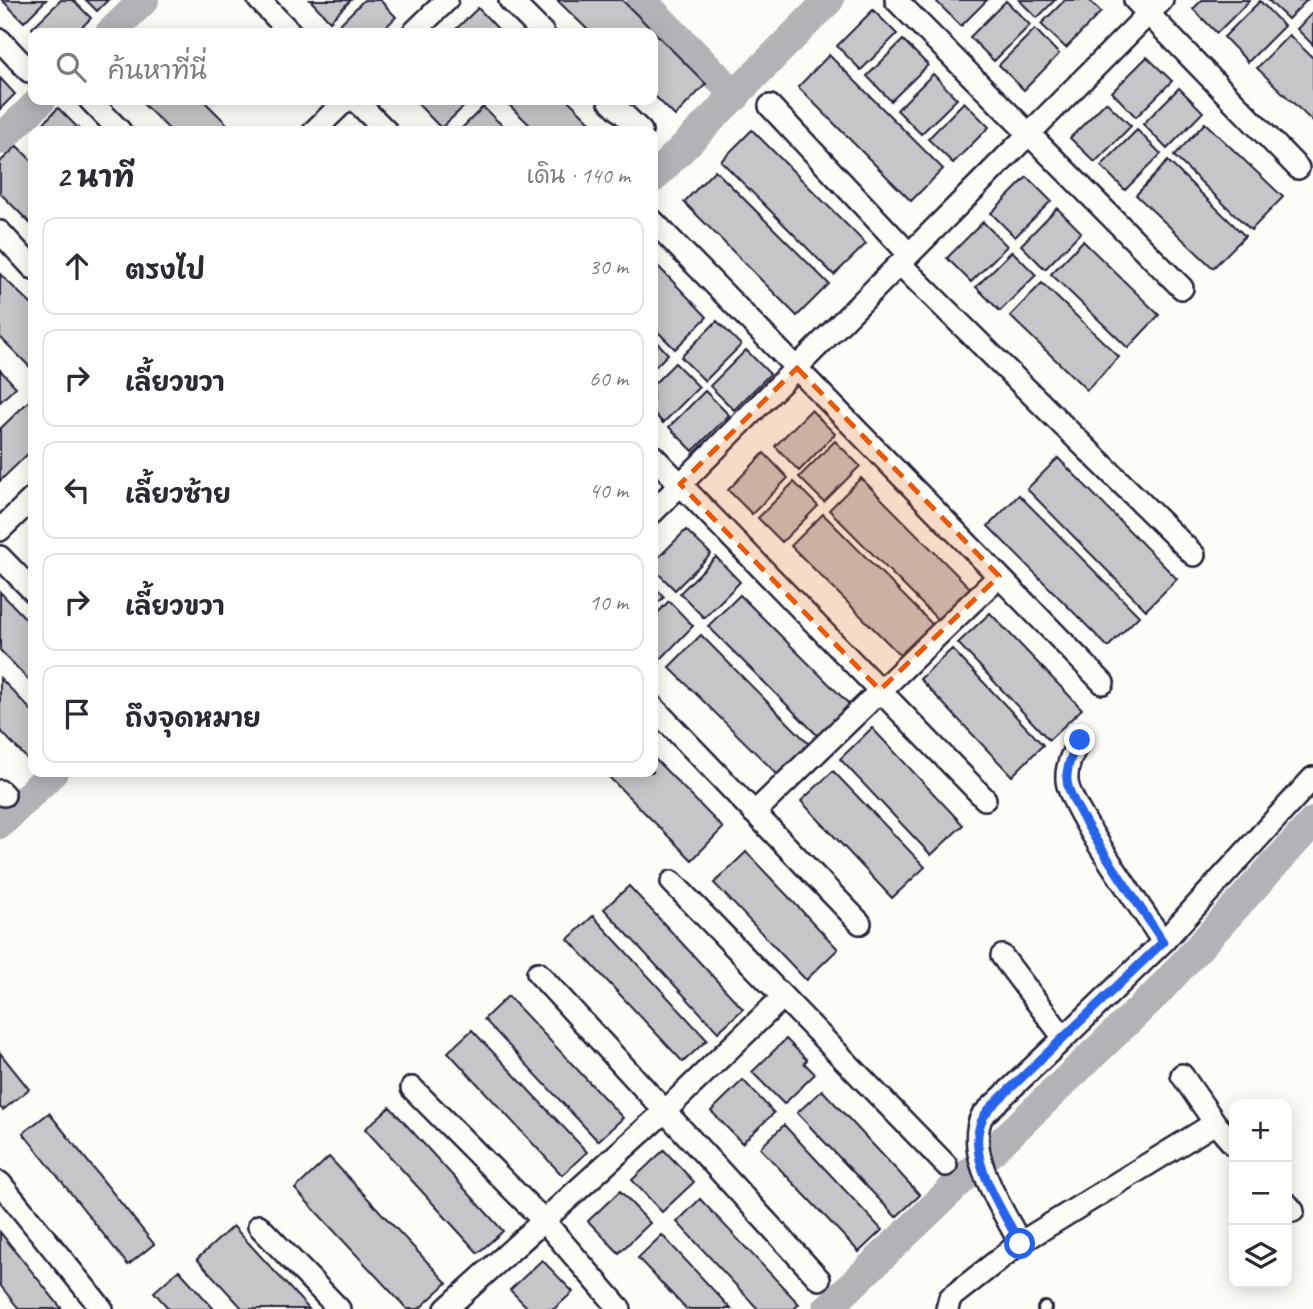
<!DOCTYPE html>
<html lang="th">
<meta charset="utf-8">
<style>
body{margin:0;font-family:Caveat,"Playpen Sans Thai",sans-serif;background:#f7f7f7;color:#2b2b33}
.controls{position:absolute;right:21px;bottom:21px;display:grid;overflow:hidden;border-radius:14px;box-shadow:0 4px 18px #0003}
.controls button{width:63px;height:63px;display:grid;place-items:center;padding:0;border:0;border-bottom:2px solid #e1e1e2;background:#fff;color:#2b2b33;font:35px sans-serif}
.stop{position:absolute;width:21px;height:21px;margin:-16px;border:5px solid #2563eb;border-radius:50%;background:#fff}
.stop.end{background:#2563eb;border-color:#fff;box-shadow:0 2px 7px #0008}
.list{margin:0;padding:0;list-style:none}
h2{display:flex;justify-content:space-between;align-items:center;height:91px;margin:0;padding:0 28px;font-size:30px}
h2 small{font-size:23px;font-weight:400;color:#7c7c81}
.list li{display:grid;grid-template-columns:46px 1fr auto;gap:21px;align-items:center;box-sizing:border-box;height:98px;margin:0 14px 14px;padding:0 14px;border:2px solid #e1e1e2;border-radius:14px}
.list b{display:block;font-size:26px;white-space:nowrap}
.list em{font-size:23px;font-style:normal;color:#7c7c81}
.icon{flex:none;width:38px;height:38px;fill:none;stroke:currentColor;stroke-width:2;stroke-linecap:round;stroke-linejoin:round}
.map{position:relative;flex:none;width:1313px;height:1309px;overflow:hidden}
.search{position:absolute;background:#fff;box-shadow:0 4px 18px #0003;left:28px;top:28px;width:630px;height:77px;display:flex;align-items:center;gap:18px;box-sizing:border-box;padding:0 24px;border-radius:14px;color:#7c7c81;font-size:26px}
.panel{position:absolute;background:#fff;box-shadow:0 4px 18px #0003;left:28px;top:126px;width:630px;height:651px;border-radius:14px}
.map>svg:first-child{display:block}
</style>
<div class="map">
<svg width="1313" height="1309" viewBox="0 0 1313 1309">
<rect width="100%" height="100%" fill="#fdfcf7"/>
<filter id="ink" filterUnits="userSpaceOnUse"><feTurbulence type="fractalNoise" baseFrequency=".0143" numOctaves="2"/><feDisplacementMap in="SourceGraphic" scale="14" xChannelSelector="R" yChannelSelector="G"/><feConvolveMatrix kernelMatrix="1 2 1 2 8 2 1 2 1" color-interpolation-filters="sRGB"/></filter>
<g filter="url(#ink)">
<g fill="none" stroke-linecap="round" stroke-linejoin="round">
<path stroke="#b2b2b7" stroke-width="30" d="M641,0l95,96
M110,33l34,-33
M0,140l41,-40
M653,178l176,-178
M0,824l53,-52
M827,1309l330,-316 156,-171"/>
</g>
<path fill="#c6c6c8" stroke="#22223b" stroke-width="2" d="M2,0h44l-22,22z
M61,0h12l18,18 -15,15h-40l-4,-5z
M86,0h22l-11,11z
M310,0h41l-21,21z
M364,0h16l16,17 -16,16h-37l-6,-6z
M557,0h65l84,84 -31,32 -22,-22v-61h-62z
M939,0h48l-26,26 -24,-24z
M1019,0h36l-18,18z
M1065,0h24l12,12 -35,36 -25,-24z
M1202,0h48l-33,33 -24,-24z
M1268,0h39l-19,19z
M1006,1l24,24 -36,36 -24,-24z
M1260,1l24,25 -36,36 -24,-25z
M478,8l24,25h-50z
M873,10l24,24 -36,36 -24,-24z
M1313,12v33l-16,-16z
M1035,29l24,25 -35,36 -25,-25z
M1289,35l24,23v64l-56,-54z
M903,40l25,25 -37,36 -24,-25z
M829,55l114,114 -32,32 -113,-114z
M1147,57l25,24 -36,36 -24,-25z
M933,74l24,25 -36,35 -24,-24z
M0,78l15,16 -15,15z
M1179,88l24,24 -36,37 -24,-25z
M139,100h64l31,31h-63z
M414,100h57l-30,28z
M504,100h64l31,31h-63z
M964,102l25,25 -36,36 -25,-24z
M1106,102l25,24 -36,36 -25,-24z
M483,107l25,24h-49z
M58,108l23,23h-45z
M1205,123l78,74 -32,33 -77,-74z
M752,130l114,114 -32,31 -113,-114z
M1137,130l24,24 -36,36 -24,-24z
M17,146l16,16v64l-33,-33v-31z
M1168,161l77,75 -32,32 -77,-73z
M715,170l114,114 -32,32 -113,-114z
M1027,177l24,24 -36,36 -24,-24z
M1057,208l24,24 -36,37 -24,-24z
M983,222l24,24 -36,36 -24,-24z
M1083,241l76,74 -31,33 -77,-74z
M1012,251l24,24 -36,36 -24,-24z
M653,261l54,56 -32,32 -22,-22z
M0,274l33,32v64l-33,-33z
M1042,283l77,74 -32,33 -77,-74z
M717,321l24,24 -36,36 -24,-24z
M653,338l15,16 -15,15z
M746,350l24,24 -36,36 -24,-24z
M675,363l24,24 -36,36 -10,-11v-27z
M0,370l16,17 -16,15z
M705,391l24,24 -36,36 -24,-24z
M30,400l3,3v46l-33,32v-52z
M811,410l24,24 -36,37 -24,-25z
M835,441l25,25 -36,36 -25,-25z
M764,453l24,25 -36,36 -24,-24z
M1058,458l119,121 -31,31 -119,-121z
M861,478l111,112 -32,32 -111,-112z
M794,482l24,24 -36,36 -24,-24z
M1019,495l120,121 -31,31 -120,-121z
M823,514l111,112 -32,31 -111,-111z
M686,530l25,24 -36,36 -22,-22v-5z
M716,557l24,25 -36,36 -24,-25z
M653,585l11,12 -11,11z
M0,592l33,34v58l-33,-34z
M740,595l111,111 -31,32 -112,-112z
M669,601l24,25 -35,36 -5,-5v-39z
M990,613l92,96 -33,31 -91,-97z
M701,635l111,112 -31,31 -112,-111z
M952,649l91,96 -31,31 -92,-97z
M0,678l33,34v53l-33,-35z
M872,728l91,97 -32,30 -91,-96z
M653,757l70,71 -31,32 -88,-88h49z
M833,771l92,96 -33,31 -91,-97z
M746,852l92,97 -32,31 -92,-97z
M629,886l114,123 -25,23 -114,-123z
M593,916l114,124 -24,22 -115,-123z
M508,996l115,122 -25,23 -114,-122z
M472,1030l115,122 -25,23 -114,-123z
M786,1039l21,21 -3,3 11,11 -31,30 -32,-32z
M0,1053l29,36 -26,21 -3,-3z
M743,1080l31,33 -32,30 -31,-32z
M822,1090l98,105 -24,22 -99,-104z
M390,1107l113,124 -25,22 -113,-124z
M49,1113l105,131 -26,21 -105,-132z
M784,1125l98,105 -23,22 -99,-104z
M664,1150l30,32 -32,30 -30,-32z
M329,1157l118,126 -28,26h-12l-112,-120z
M620,1191l30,32 -31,30 -31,-32z
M700,1199l99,105 -5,5h-36l-81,-87z
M233,1226l76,83h-66l-46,-50z
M0,1232l62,77h-43l-19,-24z
M662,1235l69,74h-45l-48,-51z
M542,1260l31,32 -19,17h-25l-19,-19z
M179,1270l35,39h-45l-15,-17z"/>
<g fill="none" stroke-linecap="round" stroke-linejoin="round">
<defs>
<path id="service" d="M1044,1309l1,-1"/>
<path id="minor" d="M259,0l32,33
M510,0l33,33
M896,0l286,288
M1135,0l163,168
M413,33l34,-33
M0,40l29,31
M90,100l30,31
M355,100l31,31
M609,100l32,31
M770,106l139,148
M314,131l32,-31
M653,221l450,462
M0,232l33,36
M900,264l294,291
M653,456l332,343
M653,512l509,-512
M0,530l33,-32
M0,557l33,34
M653,707l207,216
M1080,740c-7,12 -14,25 -13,40 0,25 79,134 96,162
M0,791l4,4
M754,813l245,-237
M672,882l274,283
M1002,956l62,82 -82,78c-18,37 21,94 38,127
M538,973l281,306
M1064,1038l99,-96 150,-164
M412,1088l132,133 76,88
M1215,1123l19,22
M0,1183l102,126
M1287,1204l6,7
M259,1226l80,83
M446,1309l219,-198 118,-114
M947,1309l3,-11 70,-55 195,-120 -33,-48"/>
</defs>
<use href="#service" stroke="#22223b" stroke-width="16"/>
<use href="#minor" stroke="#22223b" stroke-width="26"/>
<use href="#service" stroke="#fdfcf7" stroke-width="10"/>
<use href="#minor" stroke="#fdfcf7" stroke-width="21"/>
</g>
</g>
<g fill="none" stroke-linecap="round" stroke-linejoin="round" filter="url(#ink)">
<path stroke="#2563eb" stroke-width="9" d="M1020,1244c-19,-38 -66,-101 -28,-138l171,-164c-17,-28 -96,-137 -96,-162 -1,-15 6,-28 13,-40"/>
</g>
<path fill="#e8590c" fill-opacity="0.2" stroke="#e8590c" stroke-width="5" stroke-dasharray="14 9" stroke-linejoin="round" d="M797,368l202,208 -119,114 -200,-206z"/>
</svg>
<div class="controls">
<button>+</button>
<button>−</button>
<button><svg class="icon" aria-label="layers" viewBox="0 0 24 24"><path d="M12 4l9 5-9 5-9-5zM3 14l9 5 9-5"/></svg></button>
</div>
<div class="stop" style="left:1020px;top:1244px"></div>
<div class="stop end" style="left:1080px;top:740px"></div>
<div class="search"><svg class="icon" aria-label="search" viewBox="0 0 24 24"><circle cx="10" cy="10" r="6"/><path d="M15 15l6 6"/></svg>ค้นหาที่นี่</div>
<section class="panel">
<h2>2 นาที<small>เดิน · 140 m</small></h2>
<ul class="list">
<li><svg class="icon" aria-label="ahead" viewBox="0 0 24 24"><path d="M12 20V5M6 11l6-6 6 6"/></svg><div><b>ตรงไป</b></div><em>30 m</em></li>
<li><svg class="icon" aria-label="right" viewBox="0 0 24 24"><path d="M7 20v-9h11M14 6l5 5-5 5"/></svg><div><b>เลี้ยวขวา</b></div><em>60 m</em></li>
<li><svg class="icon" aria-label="left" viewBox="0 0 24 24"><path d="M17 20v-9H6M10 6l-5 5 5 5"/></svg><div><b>เลี้ยวซ้าย</b></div><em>40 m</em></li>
<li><svg class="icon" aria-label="right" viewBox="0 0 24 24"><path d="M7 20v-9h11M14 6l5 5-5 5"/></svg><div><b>เลี้ยวขวา</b></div><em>10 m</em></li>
<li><svg class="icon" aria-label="arrive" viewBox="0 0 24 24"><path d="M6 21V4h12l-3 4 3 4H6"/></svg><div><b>ถึงจุดหมาย</b></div></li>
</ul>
</section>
</div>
